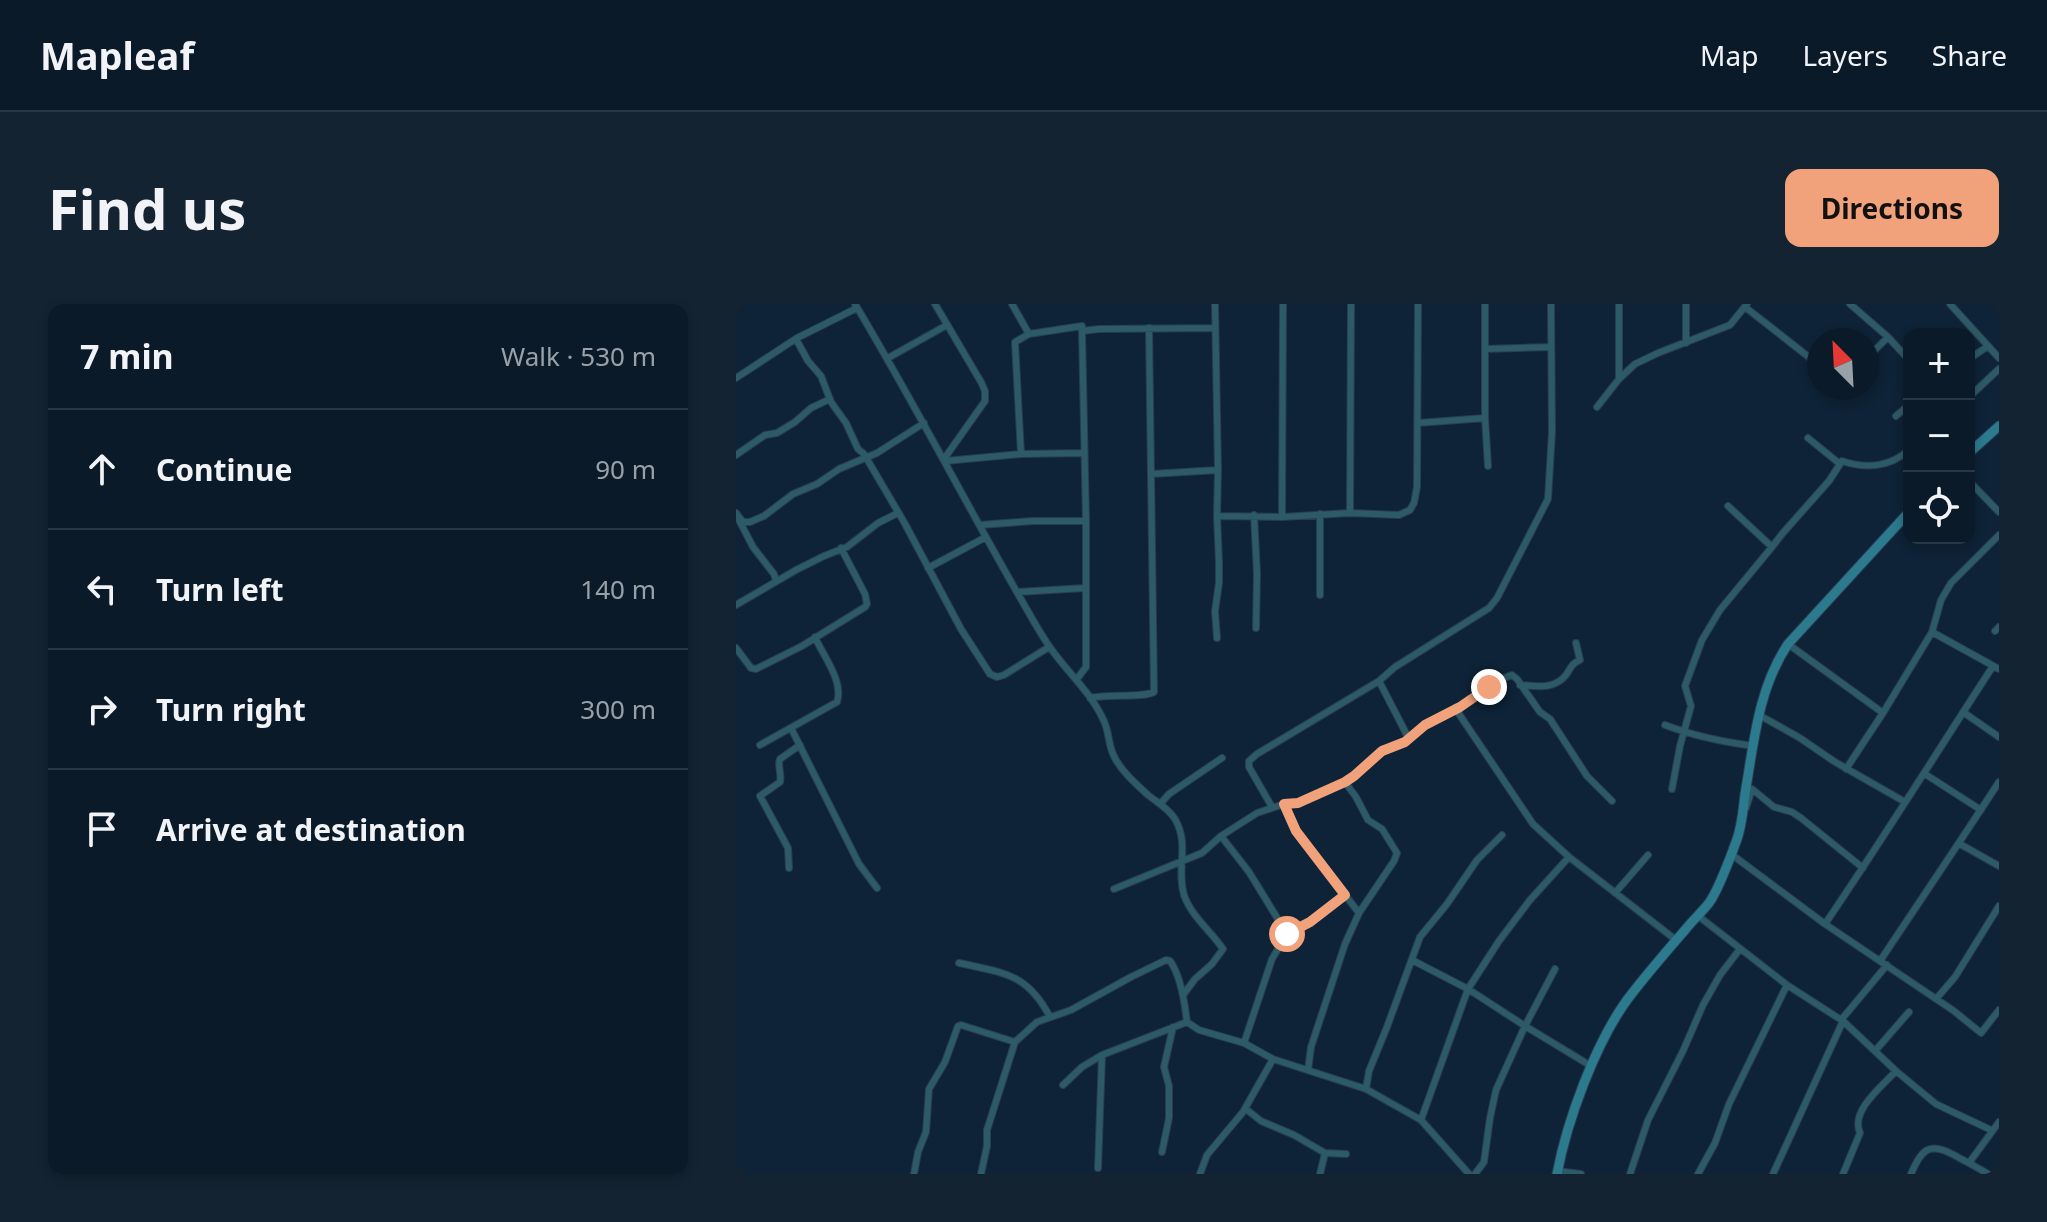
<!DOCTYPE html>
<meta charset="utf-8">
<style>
body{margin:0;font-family:"Noto Sans",sans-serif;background:#132331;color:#f1f3f6}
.controls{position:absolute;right:24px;top:24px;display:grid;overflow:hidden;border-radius:16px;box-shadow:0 4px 12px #0003}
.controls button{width:72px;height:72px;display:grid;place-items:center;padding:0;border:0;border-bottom:2px solid #2a3846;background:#0a1a29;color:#f1f3f6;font:40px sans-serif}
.compass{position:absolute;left:1071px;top:24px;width:72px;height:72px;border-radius:50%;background:#0a1a29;box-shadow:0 4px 12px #0003;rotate:336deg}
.stop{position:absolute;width:24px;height:24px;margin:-18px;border:6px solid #f1a27b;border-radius:50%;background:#fff}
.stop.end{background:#f1a27b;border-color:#fff;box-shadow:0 2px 8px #0008}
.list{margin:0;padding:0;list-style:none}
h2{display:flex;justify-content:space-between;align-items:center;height:104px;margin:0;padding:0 32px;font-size:34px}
h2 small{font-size:26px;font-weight:400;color:#99a1a8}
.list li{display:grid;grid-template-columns:52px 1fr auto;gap:24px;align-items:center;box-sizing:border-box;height:120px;padding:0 32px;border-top:2px solid #2a3846}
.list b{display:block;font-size:30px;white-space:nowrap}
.list em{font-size:26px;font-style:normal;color:#99a1a8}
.icon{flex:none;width:44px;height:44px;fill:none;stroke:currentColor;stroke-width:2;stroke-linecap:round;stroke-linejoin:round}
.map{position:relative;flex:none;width:1263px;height:870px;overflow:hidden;border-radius:16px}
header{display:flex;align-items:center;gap:48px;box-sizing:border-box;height:112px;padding:0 40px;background:#0a1a29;border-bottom:2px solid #2a3846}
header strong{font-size:38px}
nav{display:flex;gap:44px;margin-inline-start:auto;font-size:28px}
.intro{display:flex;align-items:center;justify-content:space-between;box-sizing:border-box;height:192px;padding:0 48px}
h1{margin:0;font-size:56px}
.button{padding:20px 36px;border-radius:16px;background:#f1a27b;color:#111;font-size:28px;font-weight:700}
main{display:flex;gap:48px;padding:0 48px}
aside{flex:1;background:#0a1a29;border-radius:16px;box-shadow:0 4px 12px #0003}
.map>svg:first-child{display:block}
</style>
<header>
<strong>Mapleaf</strong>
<nav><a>Map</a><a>Layers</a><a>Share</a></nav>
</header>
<div class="intro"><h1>Find us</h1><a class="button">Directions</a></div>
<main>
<aside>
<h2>7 min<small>Walk · 530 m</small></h2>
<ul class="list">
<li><svg class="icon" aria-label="ahead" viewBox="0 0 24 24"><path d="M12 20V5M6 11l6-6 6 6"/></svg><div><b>Continue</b></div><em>90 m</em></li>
<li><svg class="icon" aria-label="left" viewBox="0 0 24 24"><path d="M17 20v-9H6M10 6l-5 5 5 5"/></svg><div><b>Turn left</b></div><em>140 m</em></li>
<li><svg class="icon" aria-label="right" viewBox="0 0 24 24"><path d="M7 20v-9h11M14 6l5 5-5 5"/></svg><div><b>Turn right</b></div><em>300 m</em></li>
<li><svg class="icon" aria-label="arrive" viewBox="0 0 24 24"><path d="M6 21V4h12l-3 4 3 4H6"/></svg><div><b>Arrive at destination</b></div></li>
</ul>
</aside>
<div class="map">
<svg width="1263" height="870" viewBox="0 0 1263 870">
<rect width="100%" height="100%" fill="#0e2337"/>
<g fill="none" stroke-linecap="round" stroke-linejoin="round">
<defs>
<path id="street" d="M119,0c57,95 108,194 163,290 10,17 20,36 31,52 17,25 41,45 54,73 6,11 5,24 10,35 6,15 23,30 35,41 10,8 20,13 27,24 15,26 1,49 9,76 7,21 27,36 39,54l-11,15 -17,15 -12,16
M199,0l46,78 4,9v10l-41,58
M276,0l17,30
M479,0l3,166 -1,46 2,46v21l-4,28 2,27
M749,0v114l3,48
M883,0v75
M950,0v39
M1114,0l38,33 21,23
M1214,0l49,54
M1009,3l74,58
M413,24l2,146 67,-4
M60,35l12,22 13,15 10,26 15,21 12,26 6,5 40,68 57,107 29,45 7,3 7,-2 45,-28
M749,45l66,-2
M152,54l59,-33
M1131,54l21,-21
M1233,55l19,-13
M0,74l61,-40 60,-30
M1233,93l30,-28
M861,103l22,-28 16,-15 23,-11 72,-28 17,-21
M1160,112l13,-11
M682,119l67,-5
M1072,134l32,26
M285,150l-6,-112 14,-8 53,-8v5l17,-2 116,-1
M0,151l29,-20 12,-2 18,-11 16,-14 19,-9
M209,157l76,-7 63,-1
M1233,177l30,31
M992,202l44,41
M0,209l7,9h7l14,-6 29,-22 24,-10 22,-15 38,-16 47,-30
M614,209l1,-209
M518,211l3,58 -1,55
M481,212l65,1 68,-4 49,2 11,-5 4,-7 3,-16 1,-183
M546,213l1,-213
M3,216l14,27 21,27 2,7
M244,221l53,-4h53
M192,264l58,-31
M281,288l68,-4
M584,291v-81
M0,301l60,-35 28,-14 23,-9 31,-24 20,-10
M1259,327l4,-4
M1196,328l67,37
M1052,340l95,69
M0,344l15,20 5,1 46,-23 63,-39 2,-3 -2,-10 -24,-46
M341,375l9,-12v-146l-4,-190
M643,377l30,58
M784,381c17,1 34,5 46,-10 5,-7 5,-11 14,-15l-4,-17
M354,394c18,-4 53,0 64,-6l-3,-218
M719,404l78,116 36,33 107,83
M1227,408l36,25
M1023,411l41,23 35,24 70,40
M929,421c29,11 58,17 89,21
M55,424l68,136 18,24
M24,441l77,-43c7,-21 -14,-46 -22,-65
M1110,465l37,-56 49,-81 9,-32 10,-17 48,-48
M1189,470l56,36
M936,485l8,-43 11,-40 -6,-20 17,-46 18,-30 52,-63 10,-13 47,-53 13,-20c24,8 48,6 67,-11
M425,499l8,-9 53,-36
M548,500l12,27 63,82
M536,503l-23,-40v-6l8,-7 122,-73 16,-14 94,-59 8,-10 51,-99 4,-67 -1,-128
M1010,504l6,-19 22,18 18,5 9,6 62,50
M485,532l28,36 38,62 -15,25 -28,84
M1224,540l39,22
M995,550l94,70 129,87 27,22 18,-23
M53,564l-1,-20 -28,-52 20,-14c2,-8 -3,-17 0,-23l20,-14
M378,585l88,-36 19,-17 36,-23 27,-9 14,-1 47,-21 9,-6 28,-25 23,-9 24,-20 31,-15 39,-27 13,-5 5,4 23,33 10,7 37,57 25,25
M879,589l33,-38
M961,611l90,70 56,36 53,50 40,33 55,26
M1089,620c58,-85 112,-172 168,-258
M551,630l23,-12 35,-27
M676,656l56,29 57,37 66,40
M1144,657c40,-60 80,-119 119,-179
M223,659c45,10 68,10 91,54
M1200,695l19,-22 44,-71
M1105,716l46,-55
M451,718l12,8 45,13 29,16 93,30 55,31 48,54
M1139,747l34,-39
M572,766l3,-23 34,-103 14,-31 35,-52 3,-8 -15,-24 -14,-9 -12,-23 -11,-15
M327,781l19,-18 20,-12 85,-33
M630,785l3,-18 18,-44 33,-90 27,-33 30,-44 25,-25
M510,805l15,12 33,14 31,18 21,1
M685,816l47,-131 31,-48 31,-41 39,-43
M426,848l7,-34v-32l-5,-19 9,-40
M1233,859l30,-41
M362,864l4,-113
M821,867l24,3
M178,870l4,-22 8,-20 3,-43 16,-27 13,-36 3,-1 54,17
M245,870l6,-28v-16l28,-88 22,-20 34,-12 60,-33 35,-17 4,1c10,13 15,44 17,61
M464,870l7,-19 36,-43 30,-53
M584,870l5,-21
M739,870l9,-12 6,-44 6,-28 29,-64 30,-57
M894,870l18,-54 35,-69 20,-46 17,-30 20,-26
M962,870l17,-31 14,-39 58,-119
M1037,870l70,-153
M1107,870l17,-41c-10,-22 22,-47 36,-62
M1175,870c10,-24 18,-33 43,-19 11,6 23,12 34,19"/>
<path id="secondary" d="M1233,149l30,-27
M821,870c10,-53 38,-130 70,-174 18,-24 38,-47 58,-70 7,-9 17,-18 24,-27 10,-14 21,-45 27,-61 6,-15 7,-32 9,-48 9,-52 13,-105 43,-150l121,-132"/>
</defs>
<use href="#street" stroke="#293d50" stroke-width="8"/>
<use href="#secondary" stroke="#293d50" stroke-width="11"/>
<use href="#street" stroke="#2d5a67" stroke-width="6"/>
<use href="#secondary" stroke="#2b7a8e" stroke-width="9"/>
</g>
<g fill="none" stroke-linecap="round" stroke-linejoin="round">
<path stroke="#f1a27b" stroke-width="10" d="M551,630l23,-12 35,-27 -49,-64 -12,-27 14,-1 47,-21 9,-6 28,-25 23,-9 20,-17 35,-18 29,-20"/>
</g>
</svg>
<div class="controls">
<button>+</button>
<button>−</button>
<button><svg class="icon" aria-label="locate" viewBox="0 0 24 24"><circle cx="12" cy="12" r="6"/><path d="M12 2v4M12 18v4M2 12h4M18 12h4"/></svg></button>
</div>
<svg class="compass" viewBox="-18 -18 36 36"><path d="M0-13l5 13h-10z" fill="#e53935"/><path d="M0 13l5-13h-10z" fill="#99a1a8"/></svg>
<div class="stop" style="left:551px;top:630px"></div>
<div class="stop end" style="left:753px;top:383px"></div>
</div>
</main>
